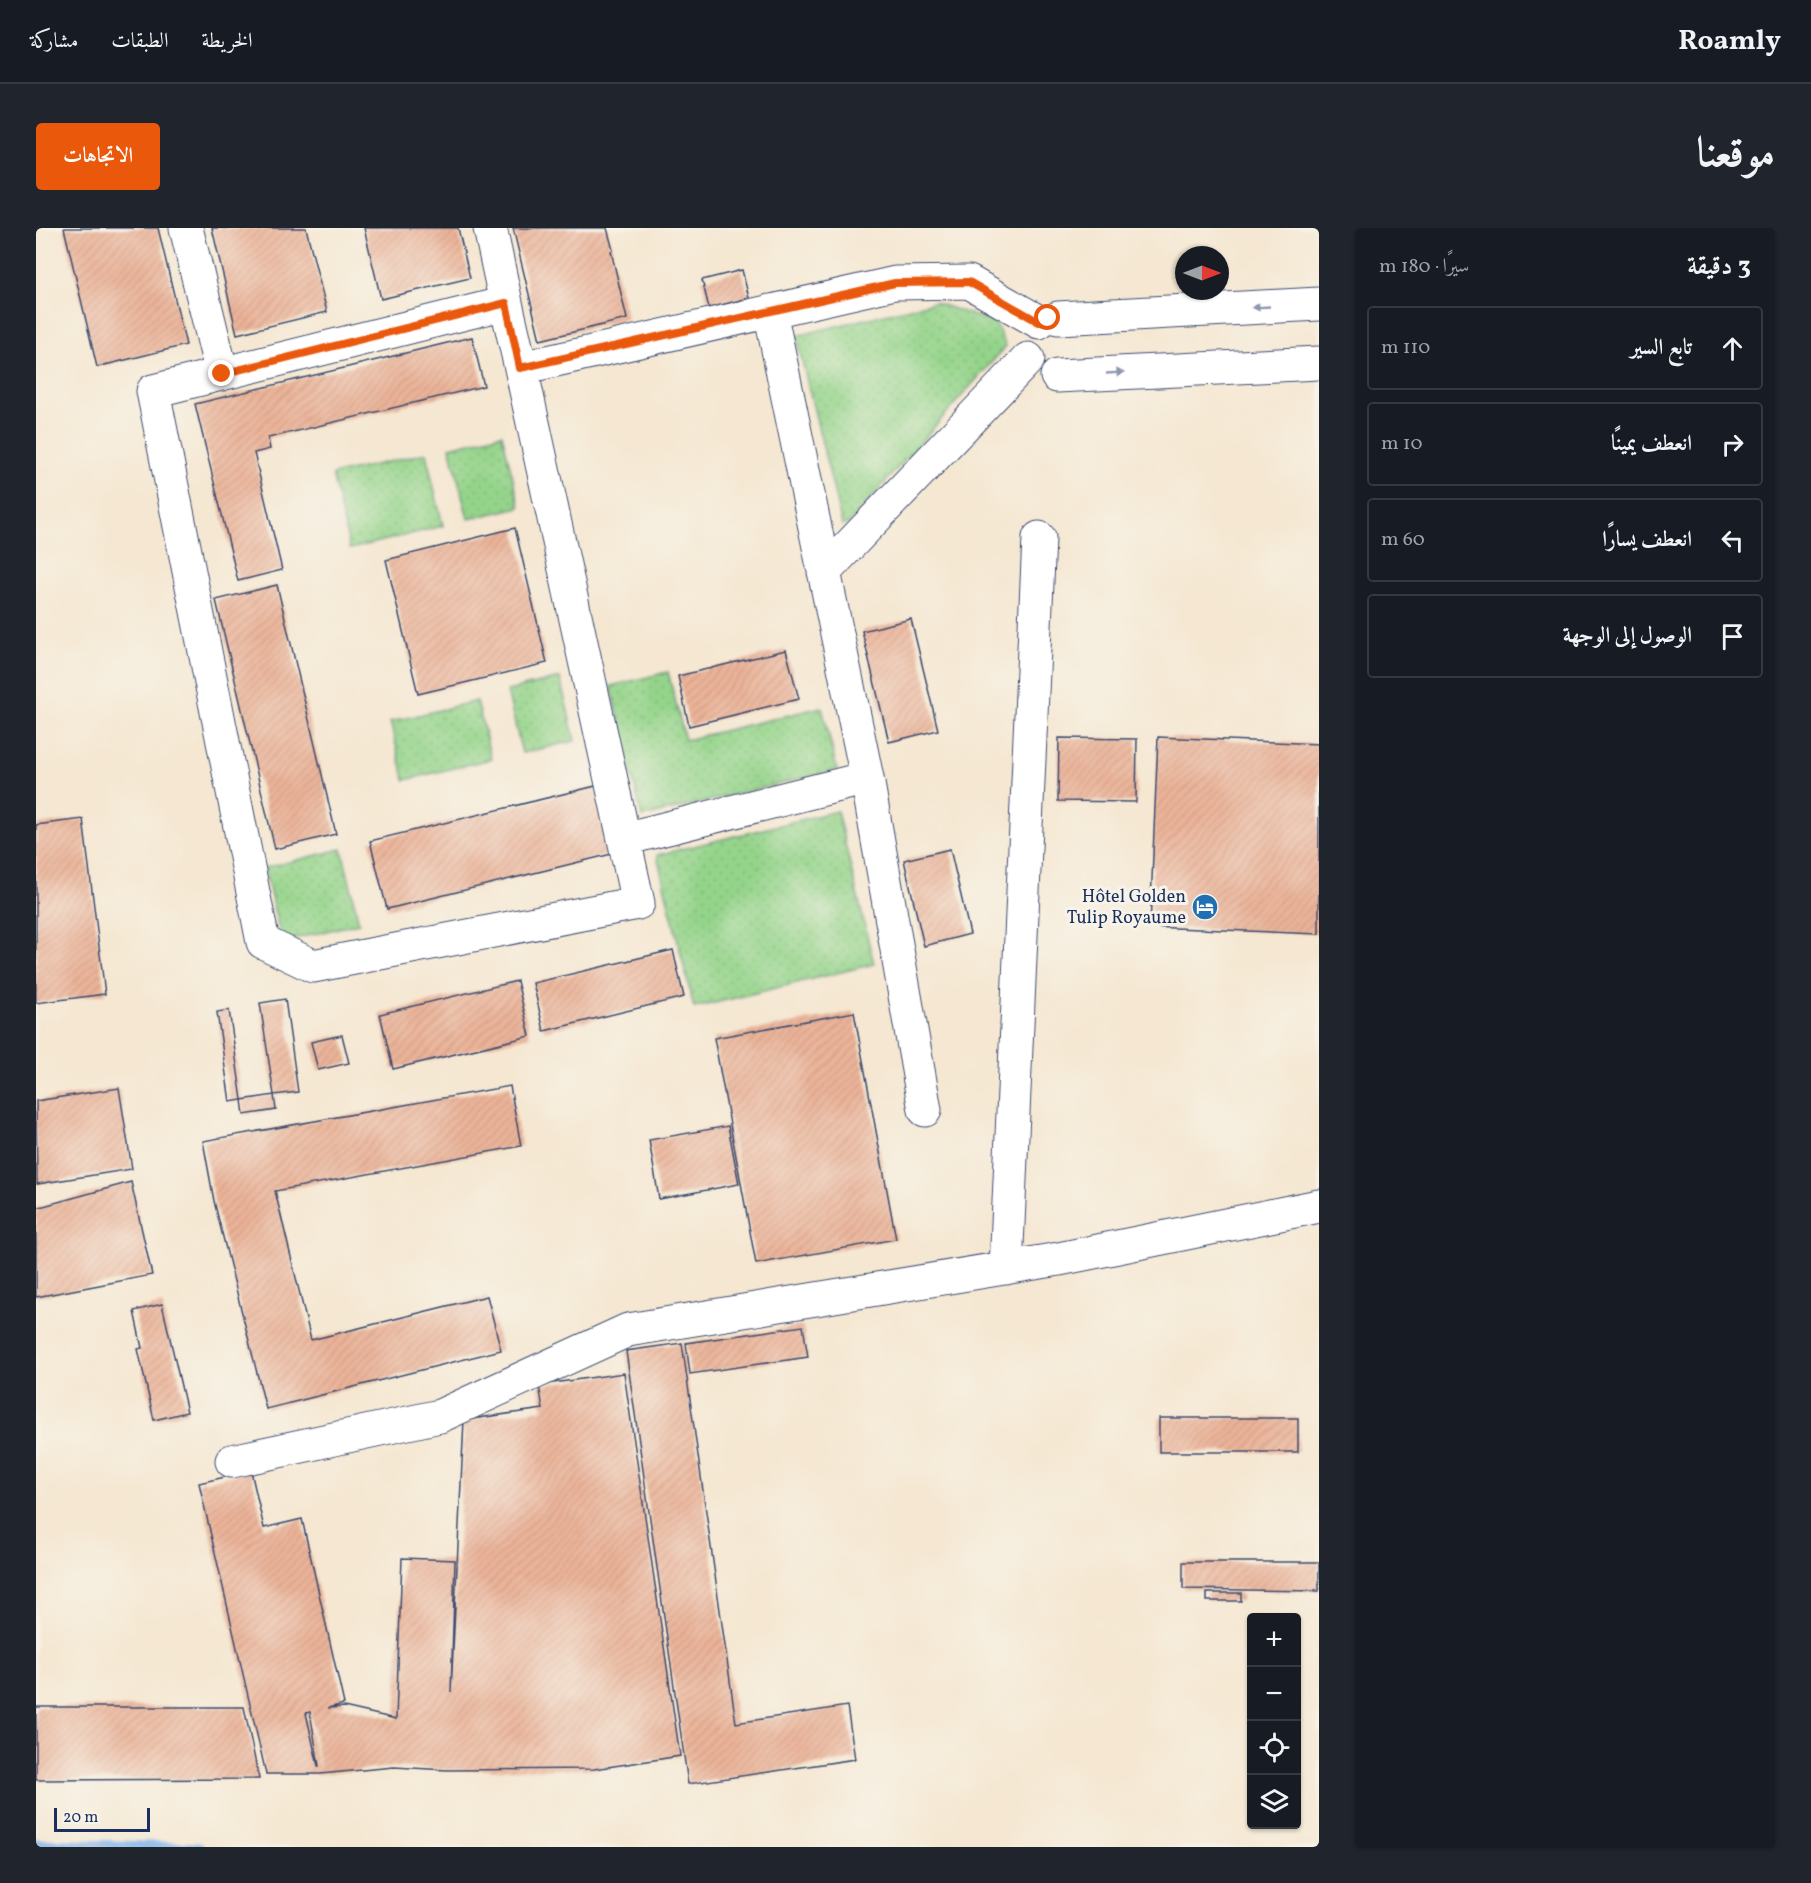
<!DOCTYPE html>
<html lang="ar">
<meta charset="utf-8">
<style>
body{margin:0;font-family:Vollkorn,Amiri,serif;background:#20242c;color:#f1f3f6;direction:rtl}
.controls{position:absolute;right:18px;bottom:18px;display:grid;overflow:hidden;border-radius:6px;box-shadow:0 2px 4px #0004}
.controls button{width:54px;height:54px;display:grid;place-items:center;padding:0;border:0;border-bottom:2px solid #363941;background:#171b24;color:#f1f3f6;font:30px sans-serif}
.compass{position:absolute;left:1139px;top:18px;width:54px;height:54px;border-radius:50%;background:#171b24;box-shadow:0 2px 4px #0004;rotate:90deg}
.scale{position:absolute;left:18px;bottom:15px;width:96px;box-sizing:border-box;padding-left:6px;border:3px solid #1b2f5e;border-top:0;font-size:16px;line-height:21px;white-space:nowrap;color:#1b2f5e;-webkit-text-stroke:4px #f7f3e8;paint-order:stroke}
.stop{position:absolute;width:18px;height:18px;margin:-14px;border:4px solid #ea580c;border-radius:50%;background:#fff}
.stop.end{background:#ea580c;border-color:#fff;box-shadow:0 2px 6px #0008}
.list{margin:0;padding:0;list-style:none}
h2{display:flex;justify-content:space-between;align-items:center;height:78px;margin:0;padding:0 24px;font-size:26px}
h2 small{font-size:20px;font-weight:400;color:#9ea1a6}
.list li{display:grid;grid-template-columns:39px 1fr auto;gap:18px;align-items:center;box-sizing:border-box;height:84px;margin:0 12px 12px;padding:0 12px;border:2px solid #363941;border-radius:6px}
.list b{display:block;font-size:22px;white-space:nowrap}
.list em{font-size:20px;font-style:normal;color:#9ea1a6}
.icon{flex:none;width:33px;height:33px;fill:none;stroke:currentColor;stroke-width:2;stroke-linecap:round;stroke-linejoin:round}
.map{position:relative;flex:none;width:1283px;height:1619px;overflow:hidden;direction:ltr;border-radius:6px}
header{display:flex;align-items:center;gap:36px;box-sizing:border-box;height:84px;padding:0 30px;background:#171b24;border-bottom:2px solid #363941}
header strong{font-size:28px}
nav{display:flex;gap:33px;margin-inline-start:auto;font-size:21px}
.intro{display:flex;align-items:center;justify-content:space-between;box-sizing:border-box;height:144px;padding:0 36px}
h1{margin:0;font-size:42px}
.button{padding:15px 27px;border-radius:6px;background:#ea580c;color:#fff;font-size:21px;font-weight:700}
main{display:flex;gap:36px;padding:0 36px}
aside{flex:1;background:#171b24;border-radius:6px;box-shadow:0 2px 4px #0004}
.map>svg:first-child{display:block}
</style>
<header>
<strong>Roamly</strong>
<nav><a>الخريطة</a><a>الطبقات</a><a>مشاركة</a></nav>
</header>
<div class="intro"><h1>موقعنا</h1><a class="button">الاتجاهات</a></div>
<main>
<aside>
<h2>3 دقيقة<small>سيرًا · 180 m</small></h2>
<ul class="list">
<li><svg class="icon" aria-label="ahead" viewBox="0 0 24 24"><path d="M12 20V5M6 11l6-6 6 6"/></svg><div><b>تابع السير</b></div><em>110 m</em></li>
<li><svg class="icon" aria-label="right" viewBox="0 0 24 24"><path d="M7 20v-9h11M14 6l5 5-5 5"/></svg><div><b>انعطف يمينًا</b></div><em>10 m</em></li>
<li><svg class="icon" aria-label="left" viewBox="0 0 24 24"><path d="M17 20v-9H6M10 6l-5 5 5 5"/></svg><div><b>انعطف يسارًا</b></div><em>60 m</em></li>
<li><svg class="icon" aria-label="arrive" viewBox="0 0 24 24"><path d="M6 21V4h12l-3 4 3 4H6"/></svg><div><b>الوصول إلى الوجهة</b></div></li>
</ul>
</aside>
<div class="map">
<svg width="1283" height="1619" viewBox="0 0 1283 1619">
<defs>
<pattern id="grass-dots" width="8" height="8" patternUnits="userSpaceOnUse" patternTransform="scale(1.5)"><rect width="8" height="8" fill="#94d48a"/><path d="M2 2h.1M6 6h.1" fill="none" stroke="#7fb67a" stroke-width="1.8" stroke-linecap="round"/></pattern>
<pattern id="building-hatch" width="6" height="6" patternUnits="userSpaceOnUse" patternTransform="scale(1.5)"><rect width="6" height="6" fill="#ecb499"/><path d="M-1 1l2-2M0 6l6-6M5 7l2-2" fill="none" stroke="#ca9b86"/></pattern>
</defs>
<rect width="100%" height="100%" fill="#f7f3e8"/>
<filter id="ink" filterUnits="userSpaceOnUse"><feTurbulence type="fractalNoise" baseFrequency=".0167" numOctaves="2"/><feDisplacementMap in="SourceGraphic" scale="12" xChannelSelector="R" yChannelSelector="G"/><feConvolveMatrix kernelMatrix="1 2 1 2 8 2 1 2 1" color-interpolation-filters="sRGB"/></filter>
<filter id="wash" filterUnits="userSpaceOnUse"><feTurbulence type="fractalNoise" baseFrequency=".008" numOctaves="4" result="noise"/><feDisplacementMap in="SourceGraphic" scale="24" xChannelSelector="R" yChannelSelector="G"/><feGaussianBlur stdDeviation="1.35" result="paint"/><feColorMatrix in="noise" values="0 0 0 0 0 0 0 0 0 0 0 0 0 0 0 0 0 1.4 0 .05"/><feComposite in="paint" operator="in"/></filter>
<g filter="url(#wash)">
<rect width="100%" height="100%" fill="#f5e7d1"/>
<path fill="url(#grass-dots)" stroke="#588274" stroke-width="1.5" d="M898,74l61,21 11,23 -158,178 -6,1 -46,-189z
M466,206l18,73 -52,12 -18,-72z
M390,225l17,73 -93,23 -18,-74z
M632,444l17,68 137,-33 15,63 -195,47 -31,-131z
M524,450l15,63 -53,12 -15,-62z
M441,473l14,58 -86,21 -15,-58z
M801,583l37,153 -180,44 -37,-153z
M306,621l17,74 -77,19 -18,-74z"/>
<g fill="none" stroke-linecap="round" stroke-linejoin="round">
<path stroke="#7cb1ea" stroke-width="9" d="M0,1615l164,4"/>
</g>
<g id="blocks">
<path fill="url(#building-hatch)" fill-rule="evenodd" d="M28,0h94l28,117 -89,22z
M176,0h94l21,84 -90,22z
M328,0h94l12,50 -89,21z
M477,0h94l6,22 -2,1 16,68 -87,21z
M706,42l7,28 -40,10 -7,-28z
M436,109l12,49 -216,52 2,11 -16,4 28,117 -44,11 -43,-177z
M479,300l32,135 -129,31 -32,-134z
M241,357l59,249 -61,15 -59,-249z
M875,391l27,111 -49,12 -27,-111z
M750,422l13,49 -110,27 -11,-50z
M1122,509l161,7v190l-169,-7z
M1023,510l78,1 -1,63 -78,-1z
M564,557l16,68 -229,56 -17,-68z
M47,591l22,175 -69,9v-178z
M914,621l20,85 -46,12 -20,-86z
M637,722l11,47 -140,34 -11,-48z
M481,753l13,55 -137,33 -13,-55z
M249,771l13,93 -24,3 -14,-92z
M193,782l13,90 -12,2 -13,-90z
M818,784l42,227 -140,25 -42,-226z
M306,807l7,28 -31,7 -7,-28z
M474,858l11,60 -246,45 36,149 176,-44 14,54 -235,59 -52,-208 -11,-60z
M83,860l13,81 -95,15 -1,-83z
M238,867l2,15 -32,5 -2,-15z
M692,898l11,58 -80,15 -10,-59z
M95,954l21,93 -116,22v-89z
M126,1076l25,108 -33,8 -16,-71 4,-1 -8,-37z
M767,1098l5,31 -118,17 -4,-31z
M646,1115l54,380 111,-17 8,53 -167,25 -62,-433z
M588,1145l56,383 -86,13 -147,1 -53,-3 -74,7h-54l-67,-291 52,-12 13,57 38,-9 42,185 -16,4 16,-1 52,12 6,-161 53,2 -4,132 13,-272 79,-11 -4,-24zM274,1484l9,54h-1l-12,-53z
M1123,1190h139v34h-139z
M1147,1334h136v29l-136,-2z
M1171,1365h34v8h-34z
M0,1479h208l15,72 -223,1z"/>
</g>
</g>
<g filter="url(#ink)">
<use href="#blocks" fill-opacity="0" stroke="#3c4b6f" stroke-width="1.5"/>
<g fill="none" stroke-linecap="round" stroke-linejoin="round">
<defs>
<path id="minor" d="M150,0l36,146
M454,0l16,75 -353,88 110,551 50,24 325,-63 -117,-535 374,-85 74,-1 70,40
M470,75l15,65
M734,83l97,467 58,332
M1022,90l261,-14
M1021,148l262,-13
M788,344l204,-213
M588,611l243,-61
M970,1040l33,-730
M196,1233l208,-45 188,-86 431,-71 260,-53"/>
</defs>
<use href="#minor" stroke="#3c4b6f" stroke-width="35"/>
<use href="#minor" stroke="#fff" stroke-width="33"/>
</g>
<defs><path id="oneway-solid" d="M-6-.8H1V-3.2L6.5 0L1 3.2V.8H-6Z" transform="scale(1.5)"/></defs>
<g fill="#8d97ae">
<use href="#oneway-solid" transform="translate(1225 79) rotate(177)"/>
<use href="#oneway-solid" transform="translate(1079 145) rotate(-3)"/>
</g>
</g>
<g fill="none" stroke-linecap="round" stroke-linejoin="round" filter="url(#ink)">
<path stroke="#ea580c" stroke-width="8" d="M186,146l284,-71 14,65 375,-85 74,-1 70,40 9,-4"/>
</g>
<defs>
<symbol id="hotel-disc" viewBox="-11 -11 22 22"><circle r="9.5" fill="#1f6fb2" stroke="#f7f3e8"/><path d="M-6-4.5h1.5V1H6V5H4.5V3h-9V5H-6ZM-4 0a1.8 1.8 0 1 1 3.6 0ZM.5 0V-2.5h3Q6-2.5 6 0Z" fill="#fff"/></symbol>
</defs>
<g fill-rule="evenodd">
<use href="#hotel-disc" x="1154" y="664" width="30" height="30"/>
</g>
<g text-anchor="middle" dominant-baseline="central" stroke-width="6" stroke-linejoin="round" paint-order="stroke">
<g font-size="18" fill="#1b2f5e" stroke="#f7f3e8" text-anchor="end">
<text x="1150" y="669">Hôtel Golden<tspan x="1150" dy="21">Tulip Royaume</tspan></text>
</g>
</g>
</svg>
<div class="controls">
<button>+</button>
<button>−</button>
<button><svg class="icon" aria-label="locate" viewBox="0 0 24 24"><circle cx="12" cy="12" r="6"/><path d="M12 2v4M12 18v4M2 12h4M18 12h4"/></svg></button>
<button><svg class="icon" aria-label="layers" viewBox="0 0 24 24"><path d="M12 4l9 5-9 5-9-5zM3 14l9 5 9-5"/></svg></button>
</div>
<svg class="compass" viewBox="-18 -18 36 36"><path d="M0-13l5 13h-10z" fill="#e53935"/><path d="M0 13l5-13h-10z" fill="#9ea1a6"/></svg>
<div class="scale">20 m</div>
<div class="stop" style="left:1012px;top:90px"></div>
<div class="stop end" style="left:186px;top:146px"></div>
</div>
</main>
